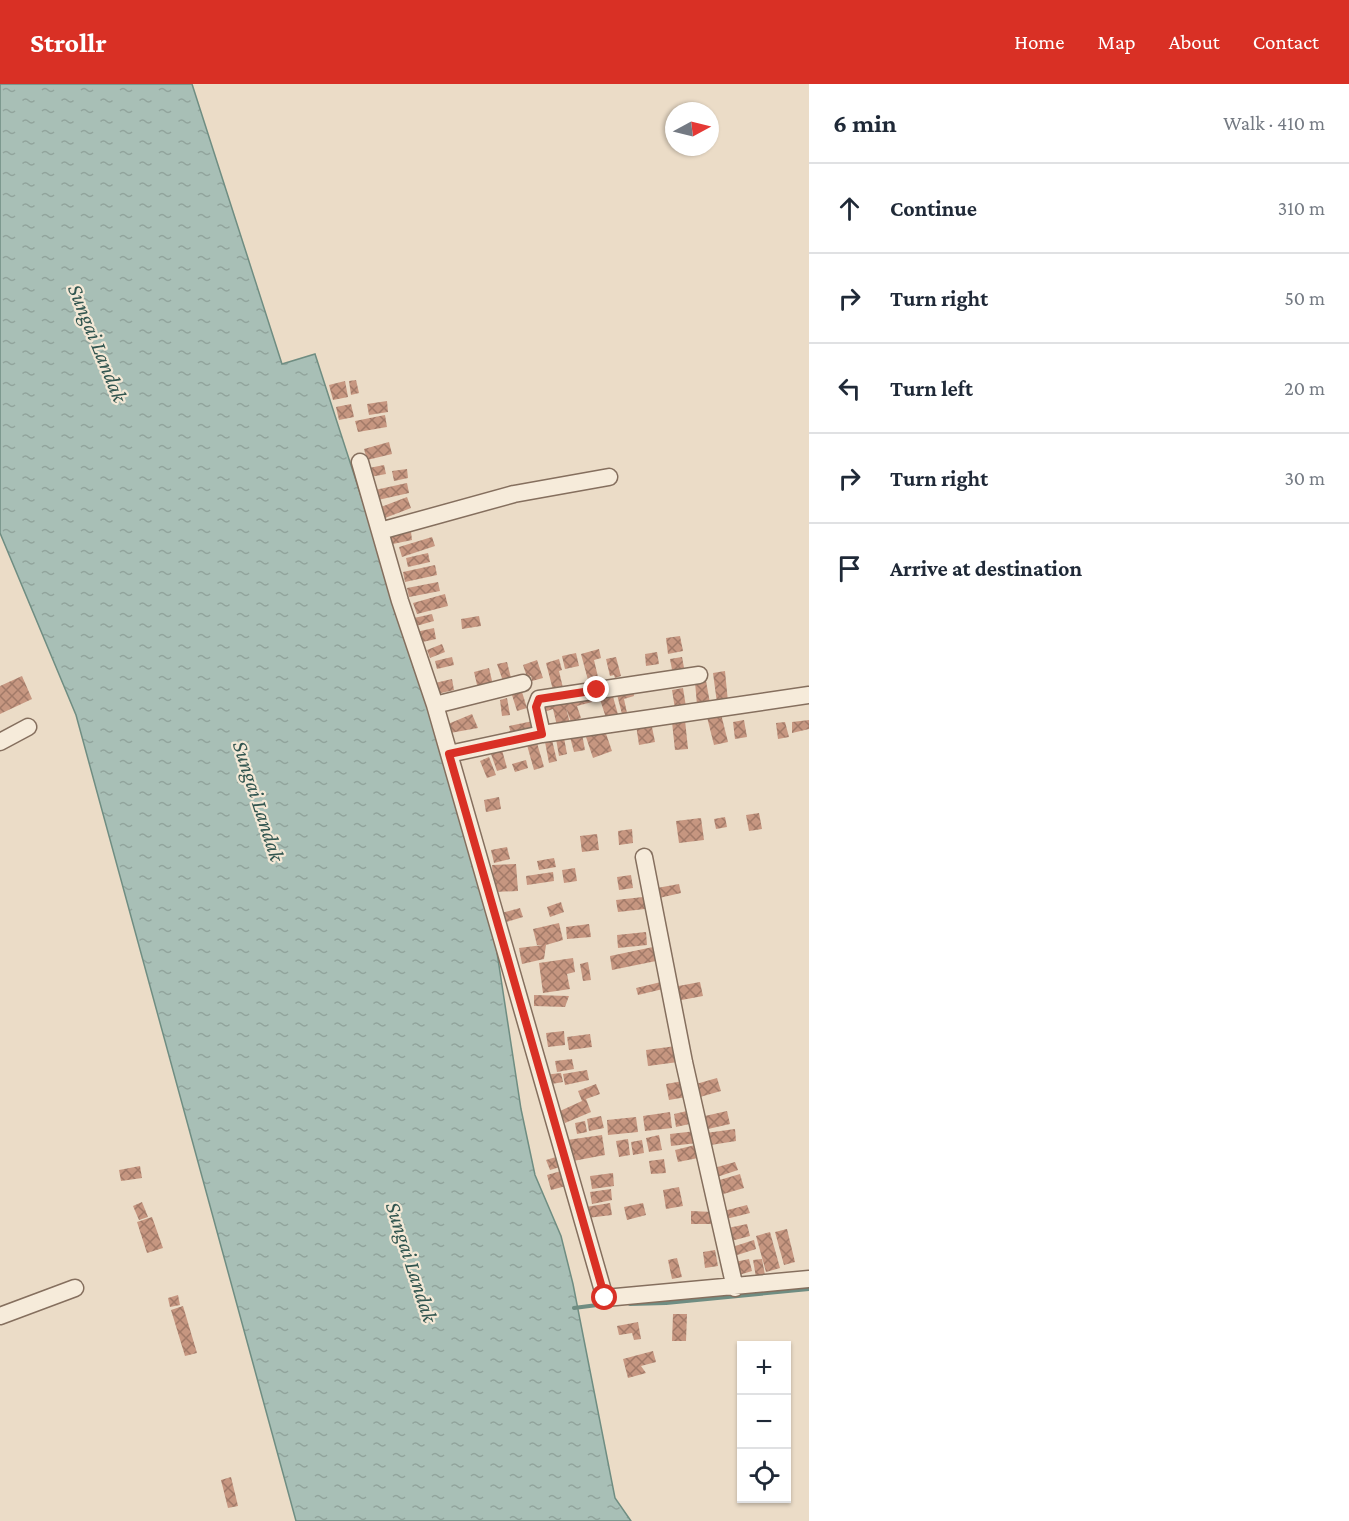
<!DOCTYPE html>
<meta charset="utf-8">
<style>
body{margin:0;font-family:"Crimson Pro",serif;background:#f6f6f7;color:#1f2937}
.controls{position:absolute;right:18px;bottom:18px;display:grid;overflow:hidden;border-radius:0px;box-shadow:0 2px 4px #0004}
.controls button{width:54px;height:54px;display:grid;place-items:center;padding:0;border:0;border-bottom:2px solid #e0e1e3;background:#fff;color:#1f2937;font:30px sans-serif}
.compass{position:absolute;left:665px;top:18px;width:54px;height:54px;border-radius:50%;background:#fff;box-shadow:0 2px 4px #0004;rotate:83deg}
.stop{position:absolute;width:18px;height:18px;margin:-14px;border:4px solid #d93025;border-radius:50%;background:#fff}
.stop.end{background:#d93025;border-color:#fff;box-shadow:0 2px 6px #0008}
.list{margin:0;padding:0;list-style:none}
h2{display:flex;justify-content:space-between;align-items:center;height:78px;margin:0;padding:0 24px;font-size:26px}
h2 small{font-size:20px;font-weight:400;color:#747a83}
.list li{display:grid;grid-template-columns:39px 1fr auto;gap:18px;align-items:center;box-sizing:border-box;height:90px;padding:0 24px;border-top:2px solid #e0e1e3}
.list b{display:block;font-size:22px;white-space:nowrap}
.list em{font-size:20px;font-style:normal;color:#747a83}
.icon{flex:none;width:33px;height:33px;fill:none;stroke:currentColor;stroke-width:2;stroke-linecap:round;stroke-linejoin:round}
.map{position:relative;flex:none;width:809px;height:1437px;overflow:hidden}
header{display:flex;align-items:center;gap:36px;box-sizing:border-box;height:84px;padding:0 30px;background:#d93025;color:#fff}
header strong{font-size:28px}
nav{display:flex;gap:33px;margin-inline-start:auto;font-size:21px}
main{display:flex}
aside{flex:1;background:#fff}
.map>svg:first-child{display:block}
</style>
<header>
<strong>Strollr</strong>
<nav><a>Home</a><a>Map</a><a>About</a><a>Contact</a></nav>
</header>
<main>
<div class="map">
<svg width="809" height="1437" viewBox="0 0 809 1437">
<defs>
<pattern id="water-ripples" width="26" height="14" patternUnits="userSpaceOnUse" patternTransform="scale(1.5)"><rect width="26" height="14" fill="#a8bfb6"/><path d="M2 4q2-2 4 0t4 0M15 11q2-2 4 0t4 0" fill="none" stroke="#91a49c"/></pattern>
<pattern id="building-cross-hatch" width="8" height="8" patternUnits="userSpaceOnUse" patternTransform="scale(1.5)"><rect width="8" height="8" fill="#c69680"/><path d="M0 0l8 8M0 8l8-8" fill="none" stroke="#a27a68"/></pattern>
</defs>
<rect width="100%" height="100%" fill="#ebdcc7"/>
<path fill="url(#water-ripples)" stroke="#6f8d82" stroke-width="1.5" d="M0,0h192l90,280 33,-10 92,284 85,282 29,189 14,66 26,61 12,48 42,214 16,23h-335l-220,-806 -76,-182z"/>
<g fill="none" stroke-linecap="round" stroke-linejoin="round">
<path stroke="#6f8d82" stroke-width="4" d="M630,1220l36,-1 143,-14
M574,1224l31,-4"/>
</g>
<path fill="url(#building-cross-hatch)" d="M356,296l3,13 -8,2 -2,-14z
M345,297l3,16 -15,3 -4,-15z
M387,317l1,11 -19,3 -2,-11z
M351,320l3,13 -15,3 -3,-13z
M385,331l2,12 -29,5 -3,-11z
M389,358l3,12 -25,6 -3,-11z
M384,381l2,9 -16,3 -1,-9z
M407,385l1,9 -14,3 -2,-10z
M407,399l2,10 -31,7 -3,-10z
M407,413l4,11 -26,10 -4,-11z
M411,448l1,8 -24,5 -1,-8z
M432,453l3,9 -33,11 -3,-10z
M428,469l2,9 -22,5 -2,-9z
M435,481l2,10 -32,7 -2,-10z
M438,498l2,9 -31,6 -2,-9z
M445,510l3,12 -31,8 -4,-11z
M432,530l2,7 -18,5 -2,-8z
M479,532l2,10 -19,3 -1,-10z
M434,544l2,11 -18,4 -2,-11z
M680,552l3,15 -15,3 -2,-16z
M442,560l3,8 -15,6 -3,-8z
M599,565l2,9 -7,2 4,17 -10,3 -7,-26z
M657,568l2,12 -13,2 -1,-12z
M576,569l3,13 -14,3 -3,-13z
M452,573l2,8 -17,4 -2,-8z
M616,573l5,19 -6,2 -1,-3 -4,1 -4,-17z
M682,573l3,16 -12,2 -3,-16z
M559,575l3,11 -3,1 4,17 -10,2 -7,-27z
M537,576l6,18 -11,3 -1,-5 -4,1 -4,-12z
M507,578l5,20 -8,2 -7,-20z
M489,584l4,17 -15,4 -4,-17z
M725,587l3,31 -11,1 -4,-30z
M22,592l10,23 -32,15v-28z
M452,595l2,11 -17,4 -2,-11z
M706,597l4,22 -13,2 -2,-23z
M610,602l9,32 -12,3 -10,-31z
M632,603l2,9 -10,3 3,14 -5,1 -6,-23z
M683,604l3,19 -11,2 -3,-19z
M589,607l3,11 -15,4 4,12 -10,4 -5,-14 4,15 -13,3 -4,-17 -9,3 -3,-13z
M522,608l5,16 -10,3 -5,-16z
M507,614l3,17 -8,1 -2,-16z
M472,630l6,14 -28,5 -2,-9z
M721,630l7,28 -14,3 -7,-28z
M685,636l3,29 -13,1 -3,-28z
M744,636l3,17 -12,2 -2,-17z
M809,636v9l-17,4v-11z
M533,637l2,7 -24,6 -2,-8z
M651,638l4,20 -16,3 -3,-20z
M785,638l4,15 -11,2 -2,-16z
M604,644l8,23 -19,7 -8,-24z
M582,650l3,16 -11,2 -4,-15z
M564,654l3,16 -8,2 -3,-17z
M552,656l5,21 -8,2 -4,-21z
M537,659l7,24 -10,3 -7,-25z
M502,666l5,18 -10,3 -6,-17z
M489,673l7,18 -9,3 -7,-17z
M526,676l2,8 -13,4 -3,-8z
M499,713l2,12 -15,3 -2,-12z
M759,729l3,16 -13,2 -3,-16z
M725,733l2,10 -11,2 -2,-10z
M701,734l3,22 -25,3 -3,-22z
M632,745l1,14 -14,2 -1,-14z
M597,750l2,16 -17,2 -2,-16z
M507,763l3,12 -16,4 -3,-13z
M554,774l2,9 -17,3 -2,-9z
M516,780l2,27 -24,1 -2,-27z
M575,784l2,13 -13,2 -2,-13z
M553,788l1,9 -27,4 -1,-9z
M631,791l2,13 -14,2 -2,-13z
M679,800l2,9 -22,5 -2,-10z
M643,813l2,12 -27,3 -2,-12z
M561,818l3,10 -14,5 -3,-10z
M520,824l3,9 -20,6 -2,-10z
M559,839l4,17 -17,5 -2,14 -22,5 -3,-16 24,-3h-6l-4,-16z
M589,840l2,13 -24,2 -1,-12z
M646,848l1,13 -29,3 -1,-13z
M653,863l3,14 -44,9 -2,-14z
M573,874l2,14 -8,2 3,15 -27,4 -4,-30z
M588,878l3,18 -8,1 -3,-17z
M661,898l2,7 -25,6 -2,-7z
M700,898l3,14 -27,5 -3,-14z
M534,911l35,1 -4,11 -31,-1z
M564,947l1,14 -17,2 -2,-14z
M590,950l2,13 -23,3 -2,-13z
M676,962l2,16 -30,4 -2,-16z
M572,975l2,10 -17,3 -2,-11z
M587,986l2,10 -24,5 -2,-11z
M561,989l2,9 -17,3 -2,-10z
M717,994l4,13 -21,6 -4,-13z
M683,997l3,16 -17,3 -3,-16z
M596,1000l4,10 -14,5 5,13 -26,11 -5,-12 22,-10 -4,-10z
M687,1027l7,12 -18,4 -2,-13z
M727,1027l3,13 -22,5 -3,-13z
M670,1028l2,16 -27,3 -2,-15z
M601,1032l3,12 -15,3 -2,-12z
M636,1033l2,15 -30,3 -1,-15z
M585,1037l2,11 -10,2 -2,-11z
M735,1045l1,12 -25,4 -5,-12z
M696,1047l1,12 -26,3 -1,-12z
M602,1051l3,20 -32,6 -6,-21z
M659,1051l3,15 -13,2 -3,-14z
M628,1055l2,16 -11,2 -3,-16z
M642,1056l2,13 -11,2 -2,-13z
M695,1061l3,13 -20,4 -3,-12z
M556,1073l4,10 -10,3 -4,-10z
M664,1075l2,14 -15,1 -2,-13z
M735,1078l3,8 -21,7 -3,-9z
M140,1082l2,12 -21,3 -2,-11z
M561,1087l5,15 -15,4 -4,-15z
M613,1089l1,13 -22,3 -2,-13z
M740,1090l4,14 -24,7 -4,-14z
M679,1103l4,19 -17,3 -3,-19z
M611,1105l1,11 -20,4 -2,-12z
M142,1118l6,15 -9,3 -6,-14z
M610,1119l2,12 -25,3 -1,-11z
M643,1119l3,12 -19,5 -3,-13z
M747,1121l3,8 -28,7 -2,-8z
M691,1127l22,1v12h-22z
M152,1133l11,31 -16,5 -10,-31z
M747,1140l3,12 -19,5 -3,-13z
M787,1145l8,33 -11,3 -9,-33z
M770,1148l10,36 -14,4 -10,-36z
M754,1156l2,9 -22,7 -2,-9z
M715,1166l3,16 -13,2 -2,-16z
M677,1174l5,19 -10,2 -4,-19z
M749,1175l3,12 -13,4 -4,-13z
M762,1175l3,16 -9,2 -3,-17z
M178,1211l2,10 -10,2 -2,-9z
M183,1222l14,47 -12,3 -14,-46z
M673,1230h14l-1,27h-14z
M638,1238l3,17 -7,1 -2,-7 -13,2 -2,-9z
M653,1267l3,11 -15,4 5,7 -18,5 -5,-19z
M231,1393l7,29 -10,2 -7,-28z"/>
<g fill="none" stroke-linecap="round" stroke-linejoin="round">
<defs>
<path id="minor" d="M360,378l40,139 35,104 170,593 204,-19
M380,447l134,-37 95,-17
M435,621l88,-22
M542,650l-6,-27 3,-8 160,-24
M0,658l28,-15
M449,670l93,-20 267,-39
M644,773l40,205 51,226
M0,1232l75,-28"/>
</defs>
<use href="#minor" stroke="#856f5e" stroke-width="19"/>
<use href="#minor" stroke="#f6ebda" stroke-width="16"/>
</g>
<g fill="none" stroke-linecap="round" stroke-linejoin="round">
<path stroke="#d93025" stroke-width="8" d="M597,606l-58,9 -3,8 6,27 -93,20 156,544"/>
</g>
<g text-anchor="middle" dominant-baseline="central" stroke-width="4.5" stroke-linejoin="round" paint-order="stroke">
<g font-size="22" font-style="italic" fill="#31554f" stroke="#f3e8d6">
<text transform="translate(98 259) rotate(68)">Sungai Landak</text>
<text transform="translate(259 717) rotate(72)">Sungai Landak</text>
<text transform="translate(412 1178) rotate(72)">Sungai Landak</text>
</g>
</g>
</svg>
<div class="controls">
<button>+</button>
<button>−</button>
<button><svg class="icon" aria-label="locate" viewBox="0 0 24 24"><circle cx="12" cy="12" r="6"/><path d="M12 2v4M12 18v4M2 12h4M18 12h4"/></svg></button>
</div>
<svg class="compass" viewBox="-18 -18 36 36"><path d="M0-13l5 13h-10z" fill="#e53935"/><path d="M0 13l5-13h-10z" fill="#747a83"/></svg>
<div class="stop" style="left:605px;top:1214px"></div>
<div class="stop end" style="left:597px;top:606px"></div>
</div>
<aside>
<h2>6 min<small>Walk · 410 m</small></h2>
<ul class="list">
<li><svg class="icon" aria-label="ahead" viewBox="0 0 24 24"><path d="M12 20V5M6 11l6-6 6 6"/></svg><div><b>Continue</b></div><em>310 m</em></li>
<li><svg class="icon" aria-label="right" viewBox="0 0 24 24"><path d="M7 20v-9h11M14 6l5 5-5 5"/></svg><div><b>Turn right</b></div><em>50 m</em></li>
<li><svg class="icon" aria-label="left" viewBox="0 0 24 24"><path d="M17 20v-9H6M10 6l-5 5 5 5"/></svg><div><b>Turn left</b></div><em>20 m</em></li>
<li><svg class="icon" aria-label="right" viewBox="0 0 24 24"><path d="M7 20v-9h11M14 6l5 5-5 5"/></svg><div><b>Turn right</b></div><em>30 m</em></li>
<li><svg class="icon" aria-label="arrive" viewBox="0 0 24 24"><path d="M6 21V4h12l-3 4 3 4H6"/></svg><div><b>Arrive at destination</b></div></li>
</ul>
</aside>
</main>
